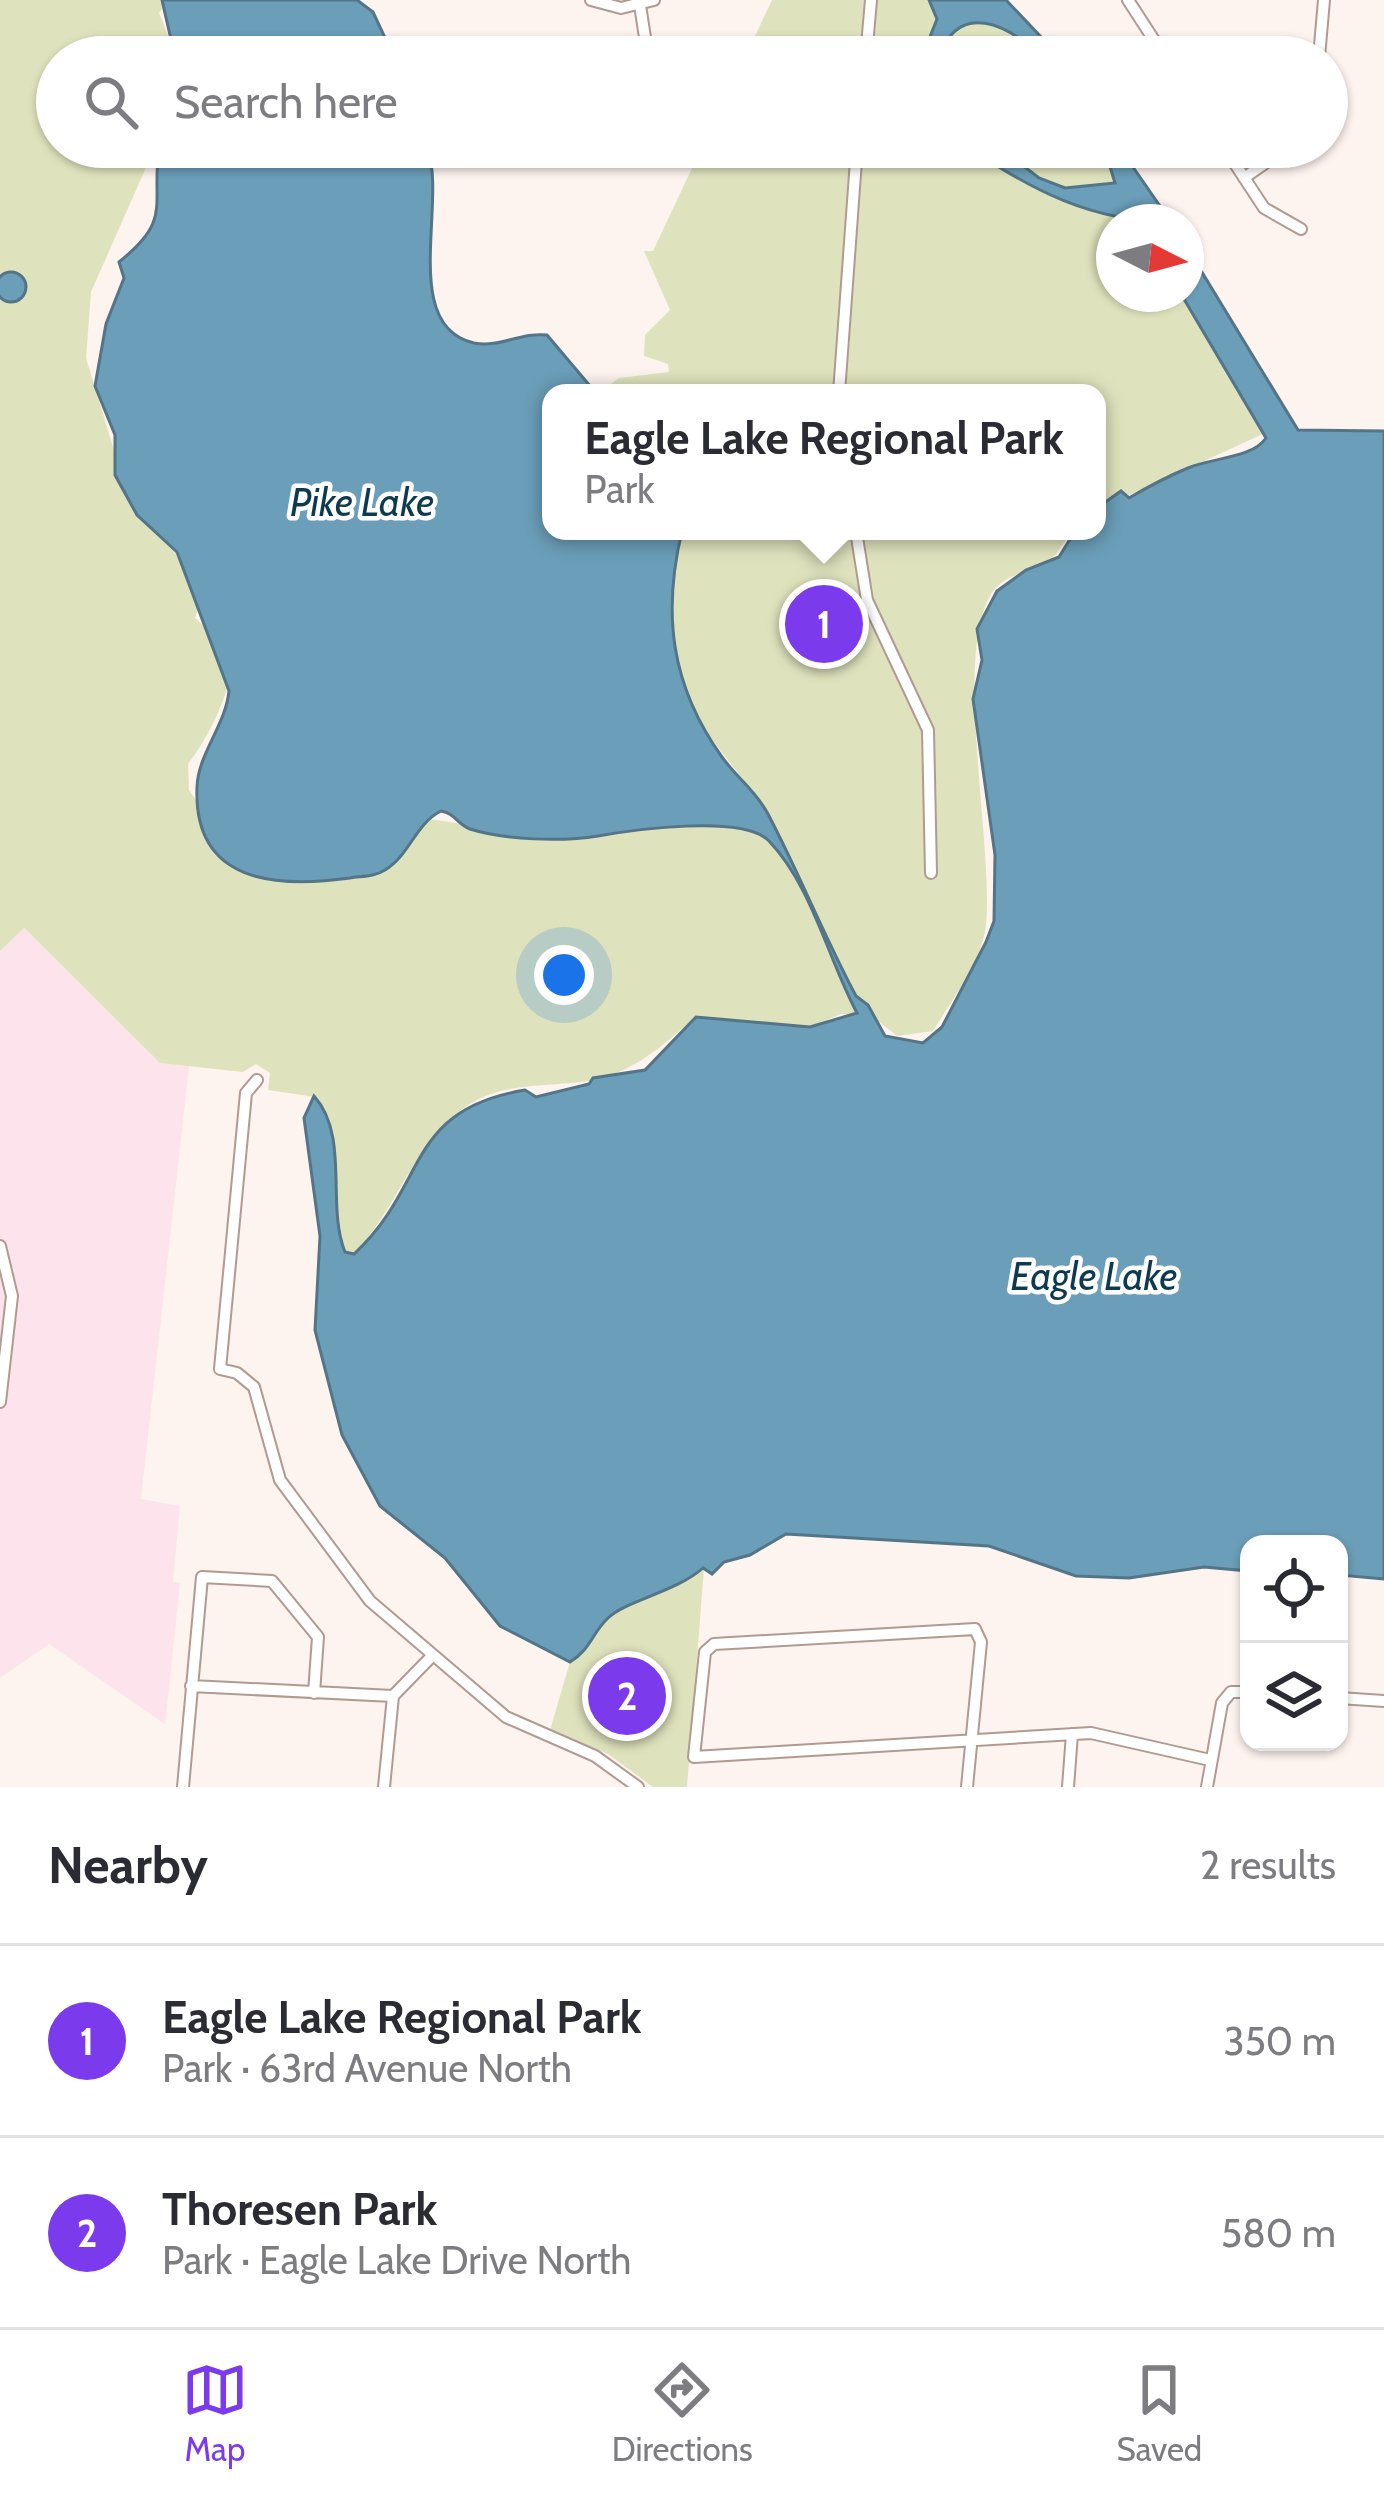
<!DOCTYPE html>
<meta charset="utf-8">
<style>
body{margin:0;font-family:Cabin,sans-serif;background:#f7f7f7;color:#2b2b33}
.controls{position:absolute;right:36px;bottom:36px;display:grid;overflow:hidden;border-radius:24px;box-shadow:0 3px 9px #0004}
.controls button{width:108px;height:108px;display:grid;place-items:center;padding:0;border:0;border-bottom:3px solid #e1e1e2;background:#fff;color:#2b2b33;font:60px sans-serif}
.compass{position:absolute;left:1096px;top:204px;width:108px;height:108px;border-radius:50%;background:#fff;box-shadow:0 3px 9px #0004;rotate:96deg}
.you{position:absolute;left:564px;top:975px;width:42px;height:42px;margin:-30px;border:9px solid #fff;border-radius:50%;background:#1a73e8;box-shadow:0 0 0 18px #1a73e833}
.badge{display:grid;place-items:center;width:78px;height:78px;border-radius:50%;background:#7c3aed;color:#fff;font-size:39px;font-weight:700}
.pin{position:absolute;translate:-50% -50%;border:6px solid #fff;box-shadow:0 3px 12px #0006}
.popup{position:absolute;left:542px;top:384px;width:564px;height:156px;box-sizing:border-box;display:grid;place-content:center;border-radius:24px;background:#fff;filter:drop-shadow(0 3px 9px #0005);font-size:39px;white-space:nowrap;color:#7c7c81}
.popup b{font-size:45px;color:#2b2b33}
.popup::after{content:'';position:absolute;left:50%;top:100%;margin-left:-24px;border:24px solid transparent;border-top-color:#fff}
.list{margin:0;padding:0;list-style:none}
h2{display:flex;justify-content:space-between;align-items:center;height:156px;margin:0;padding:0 48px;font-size:51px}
h2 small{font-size:39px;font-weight:400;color:#7c7c81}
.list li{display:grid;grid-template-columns:78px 1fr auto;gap:36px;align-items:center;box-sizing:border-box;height:192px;padding:0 48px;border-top:3px solid #e1e1e2}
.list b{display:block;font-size:45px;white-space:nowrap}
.list p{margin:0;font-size:39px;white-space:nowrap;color:#7c7c81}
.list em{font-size:39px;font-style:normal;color:#7c7c81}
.icon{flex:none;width:66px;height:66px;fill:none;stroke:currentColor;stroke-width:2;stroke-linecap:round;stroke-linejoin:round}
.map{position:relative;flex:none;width:1384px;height:1787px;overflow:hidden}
.search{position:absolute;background:#fff;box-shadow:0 3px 9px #0004;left:36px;right:36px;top:36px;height:132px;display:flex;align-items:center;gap:30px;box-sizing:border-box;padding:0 42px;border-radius:66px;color:#7c7c81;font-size:45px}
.sheet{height:540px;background:#fff}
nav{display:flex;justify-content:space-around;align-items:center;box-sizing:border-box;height:168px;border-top:3px solid #e1e1e2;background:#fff;font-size:33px;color:#7c7c81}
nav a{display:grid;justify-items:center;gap:6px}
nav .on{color:#7c3aed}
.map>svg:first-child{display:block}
</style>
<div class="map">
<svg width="1384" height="1787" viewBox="0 0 1384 1787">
<rect width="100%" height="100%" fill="#fdf3ef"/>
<path fill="#fde3eb" d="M0,905l160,158 29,3 -48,433 39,7 -7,76 7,1 -15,141 -116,-80 -49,34z"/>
<path fill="#dfe3bd" d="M0,0h168l-9,13 11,27 -2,17h-111v90h91v16l-57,129 -5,66 33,109 70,88 1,29 11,16 -6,18c14,12 34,27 35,47 2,28 -25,78 -42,99l1,26 30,43 211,-14 64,10 265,-29 -49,-63 -35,-59 -1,-32 -15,-56 5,-59h408c-7,9 -14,23 -22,29 -17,13 -42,12 -56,30 -43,55 0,255 -8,335 -4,36 -34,75 -53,106l-36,5 -25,-20 -31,-2 -31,13 -114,-10c-25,21 -50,45 -82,57 -42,16 -96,5 -135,25 -61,31 -79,107 -125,155l-9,-1 -7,-16 -2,-59 -21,-81 -47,-7 2,-17 -14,-9 -13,8 -83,-9 -136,-135 -24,23z
M772,0h219l55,57h-301z
M702,147h410l32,75h-30v72h68l81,140 -166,76v-117l-493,-4 15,-11 50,-6 -1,-8 -24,-8 1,-21 25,-25 -26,-59h9z
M704,1568l-17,219h-34l-45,-33 -58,-24 20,-68c21,-13 22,-29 38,-44 19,-19 68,-26 96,-50z"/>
<path fill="#6b9eb9" stroke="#537587" stroke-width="3" d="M162,0h195l16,12 21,45h-219z
M929,0h77l54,57h-19c-33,-33 -82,-57 -102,0h-17l15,-38z
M159,147h268c21,53 -28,179 47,196 26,5 47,-11 73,-8l49,58h-45v138h131c-20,83 -11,155 40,226 14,20 34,34 46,57 31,59 56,122 88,182l12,9 17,31 38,7 19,-16 44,-85 8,-21 1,-66 -22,-156 9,-39 -5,-31 20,-38 29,-21 33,-13 16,-26h22v-23l24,-17 8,7c17,-10 42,-23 59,-30 23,-10 65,-10 78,-30l-85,-144h5v-48l112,184 86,1v1148l-45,-4v-31h-90v27l-45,-4 -75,11 -53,-2 -87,-30 -203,-12 -36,21 -26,7 -12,12 -9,-6c-27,24 -76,32 -95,50 -16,15 -17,31 -38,44l-70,-36 -55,-68 -65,-52 -38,-71 -27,-105 5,-94 -16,-118 10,-22c36,40 12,110 31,156l9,2c75,-69 50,-144 171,-164l11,7 53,-13 4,-6 52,-8 51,-53 114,10 47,-14c-29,-54 -45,-127 -88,-172 -26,-27 -137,-11 -171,-5 -36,6 -93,4 -128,-7 -13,-5 -15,-16 -29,-18 -26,13 -31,44 -56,59 -11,7 -23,6 -35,8 -73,10 -157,6 -153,-91 1,-33 29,-63 32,-96l-52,-139 -40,-37 -22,-40v-40l-20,-49 11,-62 18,-46 -5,-16c54,-43 32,-55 40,-115z
M968,147h31l40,31 26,10 50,-5 -11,-36h15l52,75c-78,0 -140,-32 -203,-75z
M-4 287a15 15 0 1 1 30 0a15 15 0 1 1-30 0Z"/>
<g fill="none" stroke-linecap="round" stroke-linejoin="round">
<defs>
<path id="minor" d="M591,0l30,8 33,-8
M1128,0l37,57
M640,5l8,52
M866,57l5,-57
M1319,57l5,-57
M1224,147l40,61 37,21
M1244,178l44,-31
M839,393l18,-246
M856,531l11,69 61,130 3,143
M257,1080l-11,13 -26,276 17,4 17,14 26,93 90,121 136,116 89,39 43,31
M0,1246l12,50 -12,106
M191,1686l202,10 38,-39
M1339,1698l45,3
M183,1787l19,-210 70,4 46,56 -4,56
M384,1787l9,-91
M967,1787l14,-145 -6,-13 -261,15 -9,8 -11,105 397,-24 119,27
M1068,1787l4,-53
M1207,1787l15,-84 9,-11h18"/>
</defs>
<use href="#minor" stroke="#b19a91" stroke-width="14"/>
<use href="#minor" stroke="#fff" stroke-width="10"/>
</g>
<g text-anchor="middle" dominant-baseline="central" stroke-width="9" stroke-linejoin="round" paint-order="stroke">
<g font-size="39" font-style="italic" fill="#0d3a4e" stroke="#fff">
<text x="362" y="502">Pike Lake</text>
<text x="1094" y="1276">Eagle Lake</text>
</g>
</g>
</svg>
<div class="controls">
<button><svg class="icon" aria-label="locate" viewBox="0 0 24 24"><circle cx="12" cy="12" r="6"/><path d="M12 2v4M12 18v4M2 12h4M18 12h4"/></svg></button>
<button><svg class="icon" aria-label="layers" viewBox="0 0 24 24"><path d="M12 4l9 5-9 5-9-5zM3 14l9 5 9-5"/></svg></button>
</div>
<svg class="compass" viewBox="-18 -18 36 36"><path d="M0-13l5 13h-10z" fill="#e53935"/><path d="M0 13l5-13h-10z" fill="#7c7c81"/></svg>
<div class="you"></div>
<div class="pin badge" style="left:824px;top:624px">1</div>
<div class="popup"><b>Eagle Lake Regional Park</b>Park</div>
<div class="pin badge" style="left:627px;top:1696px">2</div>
<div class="search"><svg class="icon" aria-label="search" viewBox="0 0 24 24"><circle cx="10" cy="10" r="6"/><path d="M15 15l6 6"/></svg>Search here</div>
</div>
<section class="sheet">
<h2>Nearby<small>2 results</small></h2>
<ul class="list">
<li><span class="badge">1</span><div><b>Eagle Lake Regional Park</b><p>Park · 63rd Avenue North</p></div><em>350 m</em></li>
<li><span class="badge">2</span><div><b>Thoresen Park</b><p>Park · Eagle Lake Drive North</p></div><em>580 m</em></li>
</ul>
</section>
<nav>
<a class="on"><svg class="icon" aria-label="map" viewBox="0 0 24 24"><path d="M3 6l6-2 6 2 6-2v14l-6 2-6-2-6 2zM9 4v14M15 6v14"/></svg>Map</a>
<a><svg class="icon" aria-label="directions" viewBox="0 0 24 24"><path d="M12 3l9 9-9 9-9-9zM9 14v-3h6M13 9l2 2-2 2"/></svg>Directions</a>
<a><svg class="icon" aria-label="saved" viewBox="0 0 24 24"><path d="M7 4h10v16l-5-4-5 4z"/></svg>Saved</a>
</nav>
